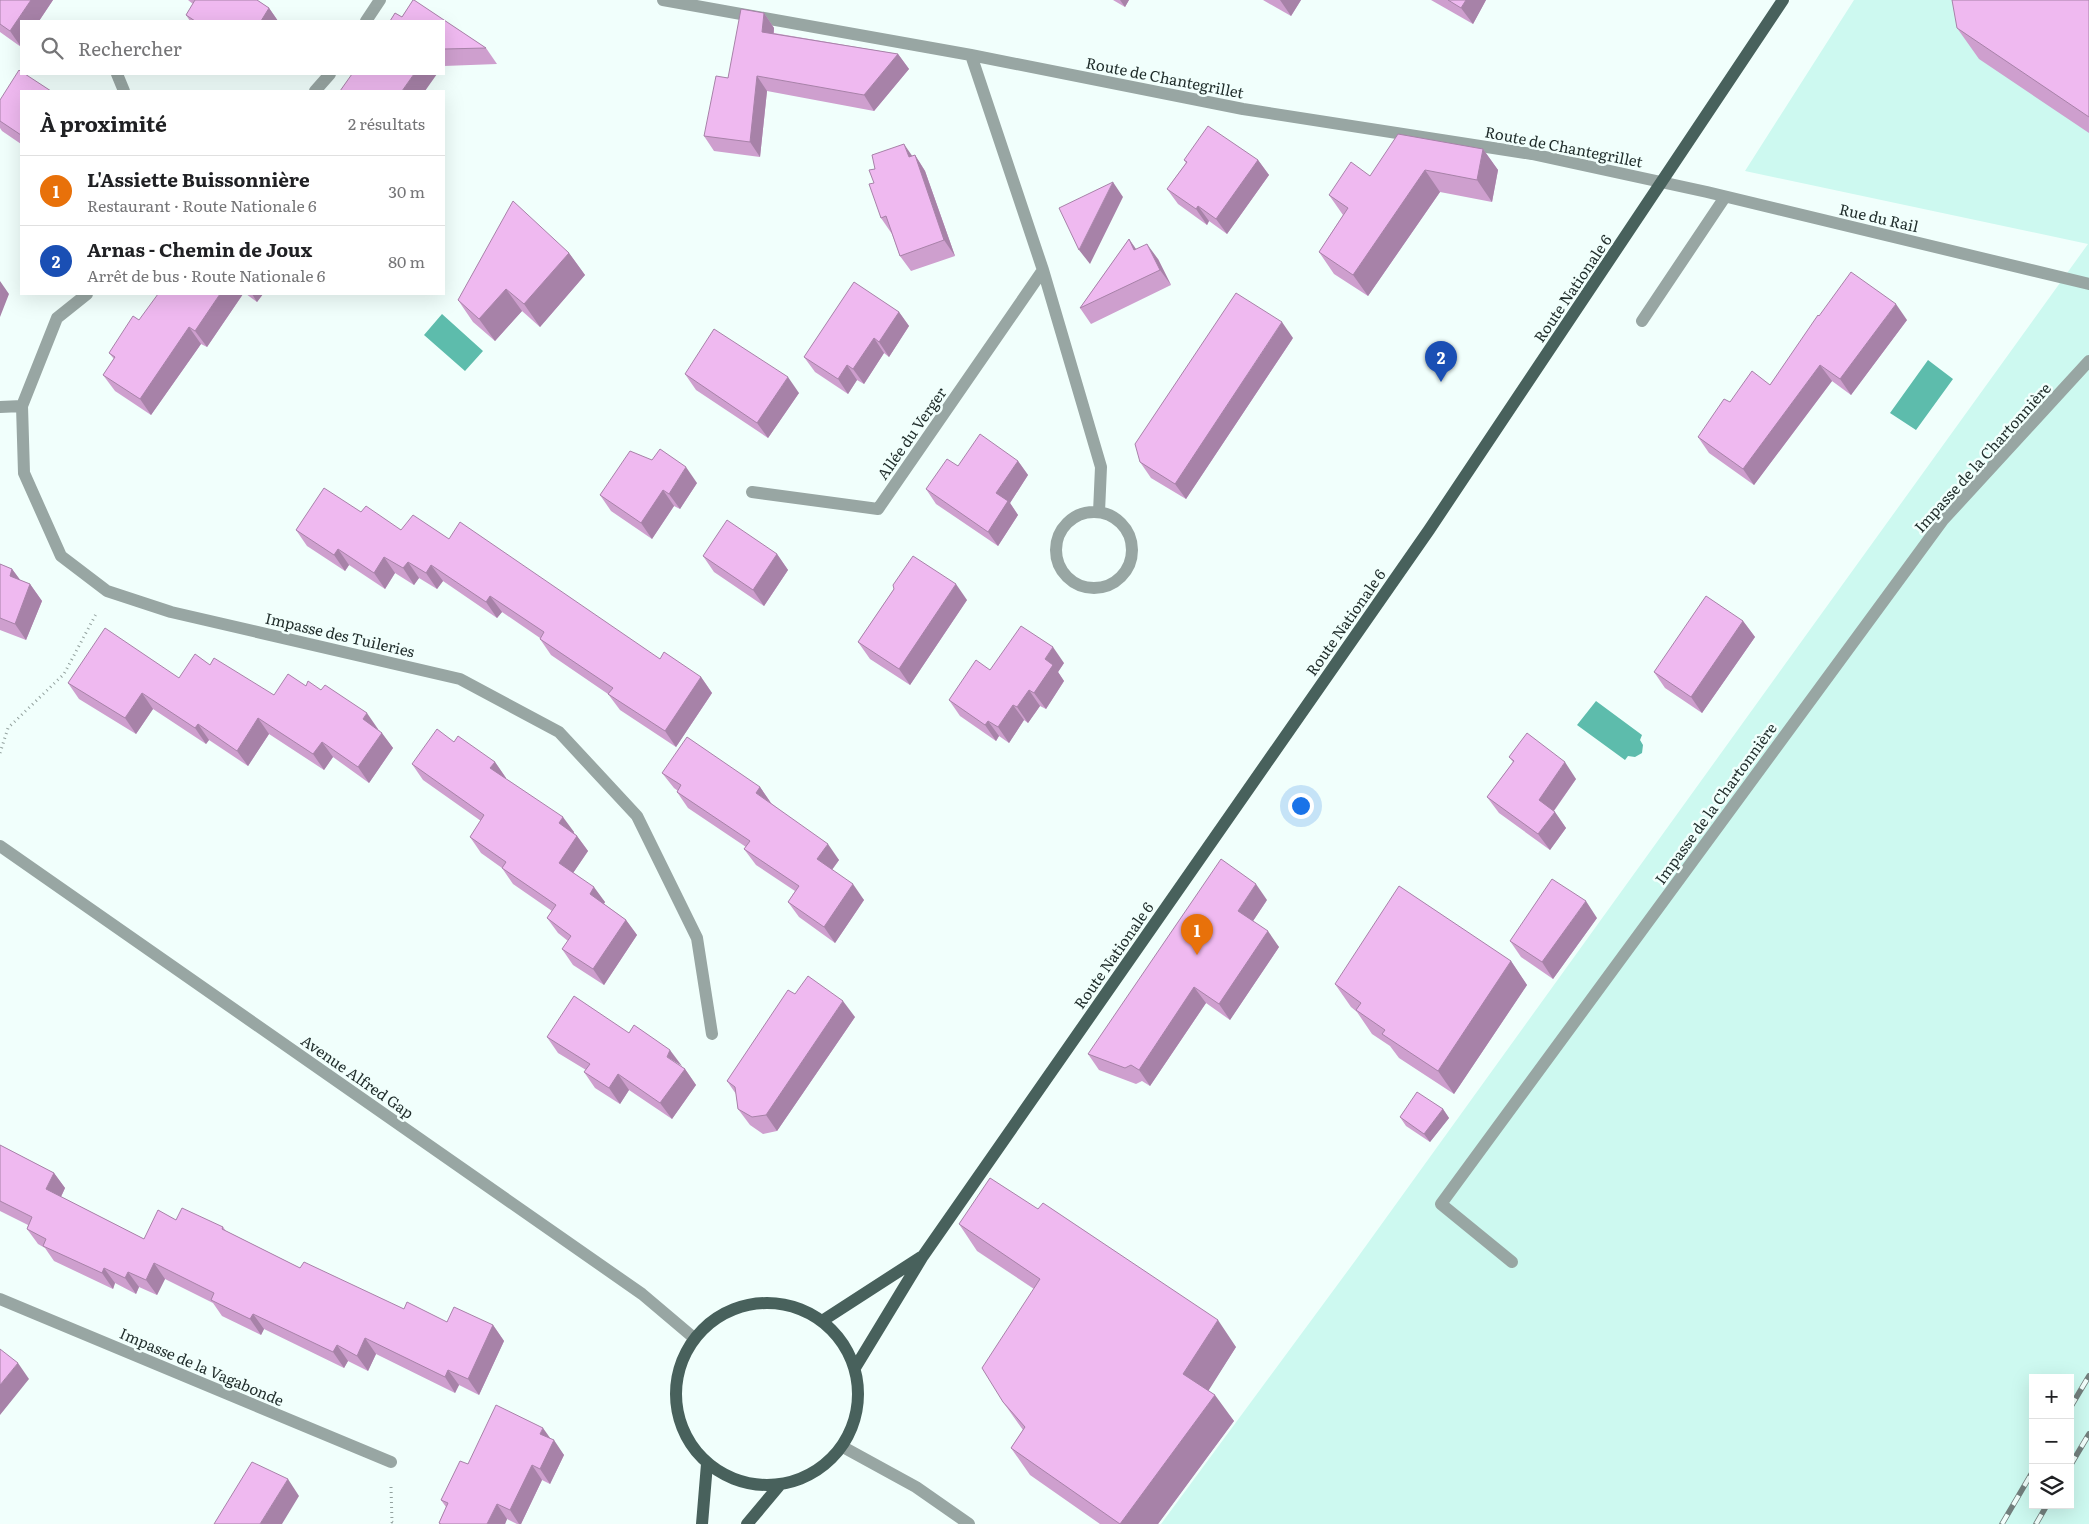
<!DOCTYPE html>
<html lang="fr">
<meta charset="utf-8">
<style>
body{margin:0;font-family:Literata,serif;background:#f2f2f2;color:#202124}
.controls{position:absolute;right:15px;bottom:15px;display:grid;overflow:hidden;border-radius:0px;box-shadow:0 5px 20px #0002}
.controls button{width:45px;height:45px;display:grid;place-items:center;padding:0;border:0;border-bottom:1px solid #e0e0e0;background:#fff;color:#202124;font:25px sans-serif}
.you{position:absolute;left:1300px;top:805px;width:18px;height:18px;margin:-12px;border:4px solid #fff;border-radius:50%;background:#1a73e8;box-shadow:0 0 0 8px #1a73e833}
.badge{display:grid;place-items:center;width:32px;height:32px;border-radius:50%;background:#db2777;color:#fff;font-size:16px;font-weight:700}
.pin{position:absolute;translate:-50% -41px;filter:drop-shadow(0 1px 2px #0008)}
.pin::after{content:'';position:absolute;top:26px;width:18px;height:15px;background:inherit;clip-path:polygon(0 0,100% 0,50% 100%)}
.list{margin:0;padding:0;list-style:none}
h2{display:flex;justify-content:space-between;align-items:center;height:65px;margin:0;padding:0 20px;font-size:21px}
h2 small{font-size:16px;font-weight:400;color:#757577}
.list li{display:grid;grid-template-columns:32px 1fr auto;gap:15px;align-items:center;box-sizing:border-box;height:70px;padding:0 20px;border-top:1px solid #e0e0e0}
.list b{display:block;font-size:19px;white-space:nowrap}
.list p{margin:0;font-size:16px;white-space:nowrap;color:#757577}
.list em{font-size:16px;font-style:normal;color:#757577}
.icon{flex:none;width:28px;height:28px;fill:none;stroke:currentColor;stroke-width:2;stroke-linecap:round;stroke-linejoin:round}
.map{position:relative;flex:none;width:2089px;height:1524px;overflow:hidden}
.search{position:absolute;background:#fff;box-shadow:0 5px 20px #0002;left:20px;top:20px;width:425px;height:55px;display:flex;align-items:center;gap:12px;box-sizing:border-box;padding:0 18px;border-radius:0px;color:#757577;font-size:19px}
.panel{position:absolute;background:#fff;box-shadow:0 5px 20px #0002;left:20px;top:90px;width:425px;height:205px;border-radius:0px}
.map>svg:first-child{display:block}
</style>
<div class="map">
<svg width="2089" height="1524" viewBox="0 0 2089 1524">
<rect width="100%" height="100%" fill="#f1fffc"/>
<path fill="#cdf9f0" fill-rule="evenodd" d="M1854,0h235v1524h-928l194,-263 733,-1017 -343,-73zM2033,1378h37v127h-37z"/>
<path fill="#5dbcac" d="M442,314l41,37 -18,20 -41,-36z
M1928,360l25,19 -37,51 -26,-17z
M1596,701l46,34 -2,5 3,5 -1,8 -7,4 -7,-1 -3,4 -48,-35z"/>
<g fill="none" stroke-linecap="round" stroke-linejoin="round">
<path stroke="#93a19e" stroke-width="3" stroke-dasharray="1 4" stroke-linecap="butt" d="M0,753l8,-25 56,-54 32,-60
M391,1487l1,35 4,2"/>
<path stroke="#98a6a3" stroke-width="12" d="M1642,321l83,-124"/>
<path stroke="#98a6a3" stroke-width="12" d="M663,0l308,55 272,54 289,45 175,38 382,92
M366,21l14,-21
M971,55l72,215 58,197 -2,45
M117,74l7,17
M315,91l15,-17
M87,294l-30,24 -35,88 2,67 37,83 46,35 64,21 289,67 99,53 78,84 60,122 15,96
M0,407l22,-1
M752,492l126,17 165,-239
M1056 550a38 38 0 1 1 76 0a38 38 0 1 1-76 0Z
M0,846l642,448 52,44
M1512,1262l-71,-58 502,-684 146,-159
M0,1299l391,163
M843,1447l73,40 53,37"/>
<path stroke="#48615c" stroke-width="12" d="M676 1394a91 91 0 1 1 182 0a91 91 0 1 1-182 0Z
M822,1321l99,-64
M855,1368l68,-112 506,-726 354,-530
M702,1524l5,-60
M747,1524l32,-38"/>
<defs>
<path id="rail" d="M2070,1408l19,-32
M2070,1466l19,-32
M2002,1524l31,-53
M2036,1524l11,-19"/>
</defs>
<use href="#rail" stroke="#727f7d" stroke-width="5.5"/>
<use href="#rail" stroke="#f1fffc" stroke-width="4" stroke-dasharray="11" stroke-linecap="butt"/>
</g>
<path fill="#ce9fce" d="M0,0h53l-14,21h-18v26l-21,-15z
M188,0h69l12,8 9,13h-88l-4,-6 7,-11z
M413,0l73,48 11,16 -53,2v-45h-54l5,-8 7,4z
M1113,0h16l-4,7z
M1263,0h38l-10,16z
M1431,0h55l-13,24z
M2089,0v133l-110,-74 -22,-31z
M764,13l10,15v5l124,21 11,15 -35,42 -107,-20 -7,66 -46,-6 -10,-15 24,-58z
M21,91v53l-19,-13 -2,-3v-28z
M1483,149l15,21 -6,32 -52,-10 -72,104 -34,-22 -15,-22 24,-37 -14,-20 41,-19z
M915,155l10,16 30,85 -44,15 -11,-15 -8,-22 -11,-16 -7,-35 38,-27z
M1184,160h74l11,15 -42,59 -18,-13 -2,4 -29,-21 -11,-15 19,-26z
M1129,239l7,10 22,10 13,26 -80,39 -11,-16z
M569,253l16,22 -45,52 -18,-16 -27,30 -22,-19 -15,-22z
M243,294l-36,53 -6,-3 -50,71 -36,-24 -12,-16 11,-16 -5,-6 30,-33z
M246,294h17l-6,8z
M899,312l10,14 -20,31 -5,-4 -20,31 -7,-4 -9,14 -33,-22 -11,-15z
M1819,316l88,4 -56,75 -19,-14 -78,104 -45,-32 -11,-16 32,-35 40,-17z
M1293,338l-107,161 -35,-21 -11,-16z
M685,374l114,19 -31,45 -72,-48z
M1018,461l10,14 -18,28 8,12 -20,31 -62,-42 -10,-15 32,-23z
M697,483l-17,26 -6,-3 -22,33 -41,-28 -11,-16z
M361,512l40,18 48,9 211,120 41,18 11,16 -36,54 -56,-37 -12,-16 -57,-39 -11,-16v-1l-38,-26 -5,6 -54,-37 -6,8 -18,-11 -5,7 -19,-12 -10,16 -36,-24 -4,6 -38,-25 -11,-16z
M777,554l11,16 -24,36 -50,-34 -11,-16z
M0,564l12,5 8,11 10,4 12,17 -16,39 -26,-10z
M894,589l73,11 -57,85 -40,-26 -12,-17z
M1743,621l12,16 -53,76 -37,-25 -11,-16z
M1064,663l-6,9 6,9 -18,28 -6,-3 -12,17 -4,-3 -15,23 -10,-7 -3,5 -36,-25 -11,-16 41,-30z
M210,665l64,30 32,-9 72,43 15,19 -24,35 -36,-26 -9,13 -55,-36 -21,32 -39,-26 -3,4 -53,-35 -17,25 -57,-35 -11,-16 111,-5z
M454,742l41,20 11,16h-1l69,54v1l3,3 11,15 -15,22 32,29 -1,2 22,16 11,15 -33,50 -31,-20 -11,-16 6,-8 -10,-8 -11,-15 5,-7 -39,-27 -11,-16 -21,-15 -11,-16 11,-16 -58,-41 -11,-16z
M1509,757l67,22 -22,32 12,17 -16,22 -51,-37 -12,-16 26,-35z
M662,773l98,14 11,16 68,57 -7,10 32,30 -29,43 -36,-26 -11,-15 7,-11 -39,-26 -12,-16 2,-2 -58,-39 -11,-16 1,-1 -4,-3z
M1267,900l-14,21 26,26 -49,73 -24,-17 -56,83 -8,-5 -6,3 -37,-14 -11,-16z
M1597,918l-44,61 -32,-22 -11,-16z
M1511,961l16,24 -73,109 -55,-36 -9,-12 -18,-12 -15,-22 -6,-5 -16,-23z
M795,994l60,23 -78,114 -14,3 -13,-9 -12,-16 -2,-15 -9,-13z
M629,1033l56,36 11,16 -24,34 -43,-29 -9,14 -25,-16 -11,-16 2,-2 -28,-17 -11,-16z
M1443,1109l6,9 -19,24 -24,-16 -6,-9z
M0,1145l54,28 11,15 -4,9 83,42 32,-19 47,7 3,4 74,37 104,41 43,13 46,3 11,16 -25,54 -20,-10 -4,8 -79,-39 -8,17 -20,-10 -4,7 -80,-39 -3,6 -39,-19 -9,-13 -48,-24 -8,16 -18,-8 -3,7 -21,-11 -2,6 -59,-28 -9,-13 -7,-4 -11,-15 1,-4 -28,-14z
M959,1224l277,123 -28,43 26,31 -76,103h-58l-70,-49 -19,-27 12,-18 -20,-28 31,-113 -57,-38z
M550,1438l14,17 -14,29 -8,-4 -21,44h-4l-10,-5 -2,5h-66v-1l7,-16 -5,-7 27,-36z"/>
<path fill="#a782a8" d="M31,0h22l-14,21h-18v26l-11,-16z
M1120,0h9l-4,7z
M1280,0h21l-10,16z
M1466,0h20l-13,24 -12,-16z
M269,8l9,13h-17z
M764,13l10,15 -2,19 -10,-15z
M898,54l11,15 -35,42 -10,-16z
M414,74h23l-12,17h-23z
M757,76l10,15 -7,66 -10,-15z
M904,144l11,16 -6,-3z
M1483,149l15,21 -6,32 -15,-22z
M915,155l10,16 30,85 -11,-16z
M1258,160l11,15 -42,59 -11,-15z
M1425,170l15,22 -72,104 -15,-21z
M1113,182l10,15 -33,67 -11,-14z
M1198,206l11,15 -2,4 -11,-16z
M1129,239l11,16 -6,-5z
M1147,244l11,15 13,26 -11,-15z
M569,253l16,22 -45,52 -16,-23z
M0,281l9,13 -9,23z
M506,289l16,22 -27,30 -16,-22z
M220,294h23l-36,53 -12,-16z
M252,294h11l-6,8z
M1896,304l11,16 -56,75 -11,-16z
M899,312l10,14 -20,31 -10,-15z
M1282,322l11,16 -107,161 -11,-15z
M189,327l12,17 -50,71 -11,-16z
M874,338l10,15 -20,31 -11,-15z
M847,365l10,15 -9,14 -10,-15z
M1820,365l12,16 -78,104 -11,-16z
M788,377l11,16 -31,45 -11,-15z
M1018,461l10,14 -18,28 8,12 -20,31 -10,-14 8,-39z
M686,467l11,16 -17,26 -11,-15z
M663,490l11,16 -22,33 -11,-16z
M338,549l11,16 -4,6 -11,-16z
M777,554l11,16 -24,36 -11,-16z
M384,557l11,16 -10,16 -11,-16z
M408,562l11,16 -5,7 -11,-17z
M431,565l12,16 -6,8 -11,-16z
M12,569l12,16 -14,-9z
M30,584l12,17 -16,39 -11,-16z
M956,584l11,16 -57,85 -11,-16z
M490,596l12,16 -5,6 -11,-16z
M1743,621l12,16 -53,76 -11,-16z
M1053,647l11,16 -6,9 6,9 -18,28 -12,-16 11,-34z
M701,677l11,16 -36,54 -11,-16z
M1029,690l11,16 -12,17 -11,-16z
M142,693l11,16 -17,25 -11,-16z
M1013,705l11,15 -15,23 -11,-16z
M367,713l11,16 -4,6 -11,-16z
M258,718l11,16 -21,32 -11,-15z
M988,721l11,15 -3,5 -11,-16z
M198,724l11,16 -3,4 -11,-16z
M382,733l11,15 -24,35 -11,-16z
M322,742l11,15 -9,13 -11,-16z
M495,762l11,16 -5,6 -11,-16z
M1565,762l11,17 -26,37 -11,-16z
M760,787l11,16 -15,-10z
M1555,812l11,16 -16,22 -12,-16z
M563,817l11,15 -4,7 -11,-16z
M577,836l11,15 -19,28 -10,-16z
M828,844l11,16 -11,15 -11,-16z
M853,884l11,16 -29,43 -11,-16z
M1256,884l11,16 -18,27 -11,-16z
M594,887l11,15 -5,8 -10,-16z
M1586,901l11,17 -44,61 -11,-17z
M626,920l11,15 -33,50 -11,-16z
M1268,931l11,16 -49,73 -11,-16z
M1511,961l16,24 -73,109 -16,-23z
M1194,987l12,16 -56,83 -11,-16z
M843,1001l12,16 -78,114 -11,-16z
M670,1050l12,16 -15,-9z
M685,1069l11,16 -24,34 -12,-16z
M618,1074l11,16 -9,14 -11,-16z
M1443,1109l6,9 -19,24 -6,-8z
M54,1173l11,15 -8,17 -11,-16z
M154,1263l11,16 -8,16 -11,-15z
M104,1268l11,15 -2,6 -11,-16z
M128,1272l11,15 -3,7 -11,-16z
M253,1314l11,15 -3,6 -11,-16z
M1218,1320l18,27 -34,54 -19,-27z
M493,1325l11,16 -25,54 -11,-16z
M365,1338l11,16 -8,17 -11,-15z
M337,1345l11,16 -4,7 -11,-16z
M18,1363l11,16 -29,36v-30z
M448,1370l11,15 -4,8 -10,-16z
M1215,1395l19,26 -76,103h-38z
M543,1428l10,14 1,-2 10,15 -14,29 -10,-15v-35z
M532,1465l10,15 -21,44h-2l-9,-14z
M288,1479l11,17 -17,28h-22z
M497,1504l10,15 -2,5h-18z"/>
<path fill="#efb9f0" stroke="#a782a8" d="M0,0h31l-21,31 -10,-7z
M195,0h62l12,8 -8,13h-66l-9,-6z
M413,0h1l72,48 -42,1v-28h-54l5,-8 7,4z
M1448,0h18l-5,8z
M1952,0h137v117l-132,-89z
M741,9l23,4 -2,19 136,22 -34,41 -107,-19 -7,66 -46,-6 12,-60 12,2z
M19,70l2,2v2h4l26,17h-30v44l-21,-14v-21z
M352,74h62l-12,17h-62z
M1208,126l50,34 -42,59 -18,-13 -2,3 -29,-20 20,-27 -3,-2z
M1398,134l85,15 -6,31 -52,-10 -72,105 -34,-23 29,-44 -19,-13 22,-33 19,14z
M904,144l5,13 6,-2 29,85 -44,16 -14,-40 -5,2 -12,-34 5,-1 -5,-13 6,-1 -3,-14z
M1113,182l-34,68 -20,-42z
M513,201l56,52 -45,51 -18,-15 -27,30 -21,-19z
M1129,239l5,11 13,-6 13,26 -80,38z
M1851,272l45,32 -56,75 -20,-14 -77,104 -45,-32 26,-38 6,3 22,-31 18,14 48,-70 1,1z
M854,282l45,30 -20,30 -5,-4 -21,31 -6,-4 -9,14 -34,-22z
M1236,293l46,29 -107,162 -35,-22 -5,-18z
M158,294h62l-25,37 -6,-4 -49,72 -37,-24 12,-18 -6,-4 24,-37 6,4z
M714,329l74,48 -31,46 -72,-49z
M980,434l38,27 -22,32 12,8 -20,31 -62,-43 21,-30 11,7z
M660,449l26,18 -17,27 -6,-4 -22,33 -41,-28 30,-44 22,9z
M324,488l37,24 5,-6 35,24 12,-15 36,24 11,-17 200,137 4,-7 37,25 -36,54 -57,-37 5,-6 -73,-49 4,-7 -54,-36 -4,6 -55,-37 -5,8 -18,-11 -5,6 -19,-11 -10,16 -36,-24 -4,6 -38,-25z
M727,520l50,34 -24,36 -50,-34z
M913,556l43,28 -57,85 -41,-27 36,-53 -1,-4z
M0,564l12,5 -2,7 20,8 -15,40 -15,-6z
M1706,596l37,25 -52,76 -37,-25z
M1021,626l32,21 -8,12 8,6 -19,28 -5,-3 -12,17 -4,-2 -15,22 -10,-6 -3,4 -36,-25 27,-40 14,10z
M105,628l74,50 16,-24 15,11 4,-7 60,37 14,-21 18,12 2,-5 13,9 4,-5 42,28 -4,6 19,14 -24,34 -36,-25 -9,12 -55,-36 -21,33 -39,-27 -3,4 -53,-35 -17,25 -57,-35z
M437,729l17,13 4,-6 37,26 -5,6 73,49 -4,6 18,13 -18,27 35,24 -4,7 36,26 -33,49 -31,-20 9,-13 -24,-18 9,-13 -54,-37 4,-6 -36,-25 14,-22 -72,-51z
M1527,733l38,29 -26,38 16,12 -17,22 -51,-37 27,-36 -5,-4z
M687,737l73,50 -4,6 72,51 -11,15 36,25 -29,43 -36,-25 11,-16 -55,-37 6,-8 -73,-49 4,-7 -19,-12z
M1221,859l35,25 -18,27 30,20 -49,73 -25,-17 -55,83 -8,-5 -6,3 -37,-14z
M1552,879l34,22 -44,61 -32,-21z
M1399,886l112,75 -73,110 -56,-37 3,-4 -29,-20 5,-7 -26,-19z
M808,976l35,25 -77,114 -14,2 -14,-8 -3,-22 -8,-6 61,-91 7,4z
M574,996l55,37 5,-8 36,25 -3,7 18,12 -25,34 -42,-29 -9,14 -25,-16 6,-8 -43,-27z
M1417,1092l26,17 -19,25 -24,-17z
M0,1145l54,28 -8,16 98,50 14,-29 18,10 6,-12 41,19 -1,2 78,39 4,-6 100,47 3,-7 40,20 7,-15 39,18 -25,54 -20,-9 -3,7 -80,-39 -8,18 -20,-11 -4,7 -80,-38 -3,5 -39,-19 3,-7 -60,-30 -8,17 -18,-8 -3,6 -21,-10 -2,5 -59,-27 3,-7 -19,-10 5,-12 -32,-16z
M990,1178l48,31 5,-6 175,117 -35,54 32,21 -95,129 -109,-76 14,-21 -22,-25 -21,-34 58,-89 -81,-55z
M0,1349l18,14 -18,22z
M496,1405l47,23 -3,6 14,6 -14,29 -8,-4 -22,45 -13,-6 -10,20h-46l-2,-1 9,-20 -7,-3 19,-39 8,3z
M252,1462l36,17 -28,45h-46z"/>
<g text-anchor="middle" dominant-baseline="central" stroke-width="5" stroke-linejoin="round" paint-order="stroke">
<g font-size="15" fill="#1f2c2a" stroke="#f1fffc">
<text transform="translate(1165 77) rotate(11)">Route de Chantegrillet</text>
<text transform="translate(1564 146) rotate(11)">Route de Chantegrillet</text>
<text transform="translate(1879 217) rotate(13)">Rue du Rail</text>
<text transform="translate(1572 288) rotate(-56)">Route Nationale 6</text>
<text transform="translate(911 433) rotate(-55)">Allée du Verger</text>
<text transform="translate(1982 457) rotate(-48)">Impasse de la Chartonnière</text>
<text transform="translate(1345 622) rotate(-55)">Route Nationale 6</text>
<text transform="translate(340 634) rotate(13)">Impasse des Tuileries</text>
<text transform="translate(1715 803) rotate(-54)">Impasse de la Chartonnière</text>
<text transform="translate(1113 955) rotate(-55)">Route Nationale 6</text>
<text transform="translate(358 1076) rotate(35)">Avenue Alfred Gap</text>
<text transform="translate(202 1366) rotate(23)">Impasse de la Vagabonde</text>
</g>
</g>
</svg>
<div class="controls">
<button>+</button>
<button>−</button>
<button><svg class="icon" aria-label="layers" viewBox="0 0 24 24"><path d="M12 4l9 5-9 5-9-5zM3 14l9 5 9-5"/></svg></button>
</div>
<div class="you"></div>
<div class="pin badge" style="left:1197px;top:955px;background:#e8710a">1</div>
<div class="pin badge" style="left:1441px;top:382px;background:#1a4fb4">2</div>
<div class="search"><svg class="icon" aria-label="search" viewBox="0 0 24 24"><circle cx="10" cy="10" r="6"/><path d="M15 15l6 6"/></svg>Rechercher</div>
<section class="panel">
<h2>À proximité<small>2 résultats</small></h2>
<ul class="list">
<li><span class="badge" style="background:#e8710a">1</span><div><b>L'Assiette Buissonnière</b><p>Restaurant · Route Nationale 6</p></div><em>30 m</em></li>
<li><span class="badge" style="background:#1a4fb4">2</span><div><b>Arnas - Chemin de Joux</b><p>Arrêt de bus · Route Nationale 6</p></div><em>80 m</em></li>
</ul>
</section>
</div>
